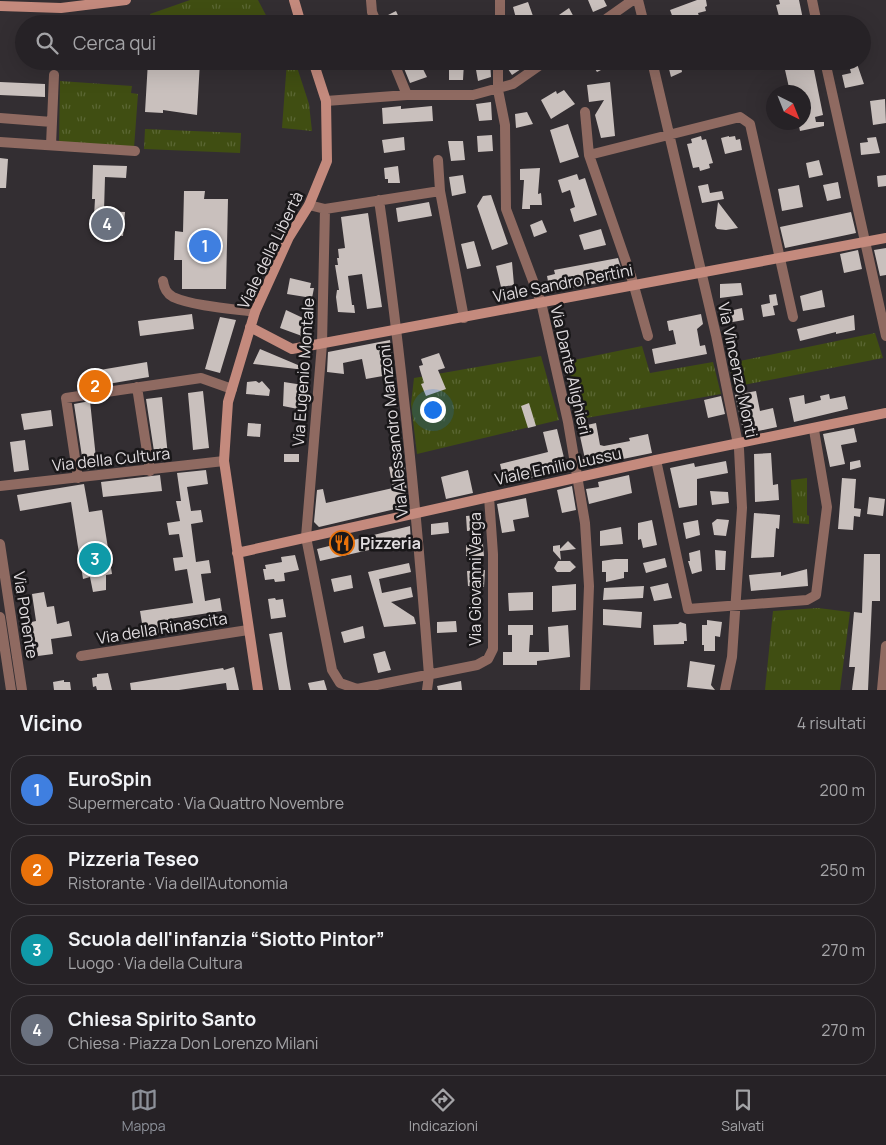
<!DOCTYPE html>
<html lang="it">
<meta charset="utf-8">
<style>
body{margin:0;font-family:Manrope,sans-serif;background:#2e2a2e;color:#f1f3f6}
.compass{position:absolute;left:766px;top:85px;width:45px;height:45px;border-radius:50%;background:#262226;box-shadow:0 5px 20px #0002;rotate:137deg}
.you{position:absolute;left:432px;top:409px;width:18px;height:18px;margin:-12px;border:4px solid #fff;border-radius:50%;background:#1a73e8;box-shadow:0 0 0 8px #1a73e833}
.badge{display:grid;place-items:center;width:32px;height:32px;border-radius:50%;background:#8c9099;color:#fff;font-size:16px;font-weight:700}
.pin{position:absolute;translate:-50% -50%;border:2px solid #fff;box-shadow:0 1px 5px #0006}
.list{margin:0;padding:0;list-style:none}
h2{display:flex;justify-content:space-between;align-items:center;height:65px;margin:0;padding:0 20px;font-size:21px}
h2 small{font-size:16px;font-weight:400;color:#a4a4a7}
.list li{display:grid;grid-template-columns:32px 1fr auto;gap:15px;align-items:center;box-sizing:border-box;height:70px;margin:0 10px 10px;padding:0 10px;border:1px solid #423f43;border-radius:20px}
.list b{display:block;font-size:19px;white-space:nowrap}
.list p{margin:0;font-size:16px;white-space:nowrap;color:#a4a4a7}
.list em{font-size:16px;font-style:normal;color:#a4a4a7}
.icon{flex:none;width:28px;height:28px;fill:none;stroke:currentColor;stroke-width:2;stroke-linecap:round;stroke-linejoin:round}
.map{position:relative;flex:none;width:886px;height:690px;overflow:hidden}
.search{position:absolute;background:#262226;box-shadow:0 5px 20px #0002;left:15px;right:15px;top:15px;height:55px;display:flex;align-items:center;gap:12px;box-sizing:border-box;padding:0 18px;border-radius:28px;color:#a4a4a7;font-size:19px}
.sheet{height:385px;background:#262226}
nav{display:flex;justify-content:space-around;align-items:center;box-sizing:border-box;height:70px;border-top:1px solid #423f43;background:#262226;font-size:14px;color:#a4a4a7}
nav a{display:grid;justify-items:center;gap:2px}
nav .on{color:#8c9099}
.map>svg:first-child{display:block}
</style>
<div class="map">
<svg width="886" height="690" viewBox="0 0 886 690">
<defs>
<pattern id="park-tufts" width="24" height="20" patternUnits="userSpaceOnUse" patternTransform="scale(1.25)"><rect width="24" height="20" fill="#404e12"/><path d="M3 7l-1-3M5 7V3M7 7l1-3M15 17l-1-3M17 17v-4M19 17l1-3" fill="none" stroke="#5b6734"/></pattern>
</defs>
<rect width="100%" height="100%" fill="#332e32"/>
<path fill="url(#park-tufts)" d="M190,0h68l11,21 -2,3h-47l-69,-5 -1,-5z
M287,61h8l14,43 3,27 -30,-3z
M60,81l72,5 -1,7 7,1 -4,54 -75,-5z
M145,129l96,4 -1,20 -96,-4z
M875,333l8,25 -150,29 -3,-24z
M642,346l8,27 63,-11 8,32 -146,26 -11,-58z
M541,356l18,64 -142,34 -6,-50 3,-26z
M807,478v37l2,1v8l-16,-1 -2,-43z
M818,608l32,4 -10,78h-75l8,-79z"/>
<path fill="#c9c0bd" d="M588,0h16l3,6 -14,6z
M697,0h9l1,6 -2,1 1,4 -8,2 1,3 -14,5 -1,-3 -8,3 -1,-4 -2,1 -3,-8z
M779,0h20l5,24h-23l-5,-19 4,-1z
M528,2l5,14 -16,6 -4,-15z
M569,8l7,13 -4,3h-26z
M396,11l6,13h-18l-2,-6z
M148,61h52l-3,54 -34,-5v3l-18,-1z
M401,61h18l8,16 -17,6z
M477,61h13l1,16 -13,4 -3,-17h3z
M512,61h8l4,6 -12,8 -6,-9z
M590,61h16l1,6 -10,5z
M667,61h13l2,11 -11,5z
M783,61h27l1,4h2l10,50 -8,2 1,5h8v4l-24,5 -2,-9h6v-12l4,-1 -4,-17h-14z
M848,61h8l8,23 -19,4 -3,-13 9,-2z
M449,62l15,1 -1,17h-14z
M0,82l45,2v13l-45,-2z
M610,82l5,54 -14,2 -6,-23 9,-15 -15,2 -2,-17z
M564,90l11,14 -24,15 -10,-19 15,-9 1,3z
M885,99l1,24 -13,2 -3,-24z
M491,102l1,18 -13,1 -3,-17z
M401,106v3l31,-3 1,15 -50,3 -1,-16z
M527,112l6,12 -17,4 -1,-14z
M568,124l11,33 -19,6 -10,-33z
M492,135l1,16 -15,1 -1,-16z
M701,136l1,4 4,-1 7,24 -4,1 1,4 -10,3 -1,-4 -6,1 -6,-24 5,-1 -1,-4z
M729,136v1l6,-1 1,4 4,-1 2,11 -17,4 -4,-16z
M404,137l1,13 -21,3 -2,-13z
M876,137l4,16 -19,2 -1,-12 8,-1 -1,-4z
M448,141h15l2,19 -14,1z
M0,158l8,1 -2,29h-6z
M819,160l4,15 -14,3 -3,-15z
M93,165l34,1 -1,12 -21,-1 -1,34 21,1 -2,24 -30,-2 2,-35h-3z
M398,166l2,17h-12v-4h-3l-1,-11z
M540,168l-2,26 3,-1 1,12h-12v4h-8l2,-29h-4v-11z
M577,174l2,6 6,-2 12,37 -23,7 -4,-13 5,-2 -5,-17 -8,3 -4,-13z
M463,175l3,18 -14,3 -3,-19z
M886,175v11l-8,1 -1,-11z
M838,182l3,16 -14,3 -4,-16z
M708,184l2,9 12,-2 2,8 -22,4 -4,-17z
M799,185l4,22 -21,4 -4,-22z
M184,191h21l-1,8h24l-2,90h-44v-29h-8l1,-29 8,1z
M491,195l17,49 -16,6 -15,-44 6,-10z
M429,202l3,14 -34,6 -2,-14z
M718,202l20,26 -12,2 -9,-1 -2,-3z
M851,212l5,21 -71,15 -5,-21z
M368,213l14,94 -15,2 -5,-35 -14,2 4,29h2l1,8 -17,-1 -2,-15 1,-7h2l-4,-25h3l-1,-7h2l-1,-9 7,-1 -4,-31z
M542,220l5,12 -13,5 -4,-12z
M601,229l5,16 -22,5 -5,-15z
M474,241l7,25 -14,3 -6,-25z
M886,248v27l-6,1 -6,-26z
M858,250l4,19 -18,4 -4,-19z
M618,258l6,20 -74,14 -3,-16 8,-2 -1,-4z
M512,262l2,23 -13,2 -5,-21z
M290,278l21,5 -1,5h4l-2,10 -25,-4z
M741,283l2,12 -23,3v-14z
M822,290l3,17 -22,4 -3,-15z
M776,294l2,11 -5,1 2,9 -12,2 -2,-12 9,-2 -1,-8z
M742,308l2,12 -17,3 -2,-11z
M286,310l17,8 -3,8 6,2 -4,8 -22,-8z
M192,314l2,15 -54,7 -2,-15z
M701,314l2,10 -6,5 3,17 5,-1 2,9 -52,10 -3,-15 24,-5 -3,-14 -4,1 -2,-10z
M854,315l1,15 -19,4v-2l-36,9 -3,-12z
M220,317l16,3 -16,53 -15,-4z
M390,340l4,34 -28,5 -4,-20 -19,4 1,11 -17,-2 1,-20z
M260,349l45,19v2l-52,-6z
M439,353l6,15 -7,2 8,19 -20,7 -5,-12 3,-1 -4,-13 -1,-4 4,-1 -2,-6z
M147,362l2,15 -59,10 -2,-15z
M256,381l3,2 3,-2 8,9 -1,6 -23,-2 1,-12z
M284,382l19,3v22h-5v2l-15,-3z
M203,391l6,57 -16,2 -5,-57z
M756,391l4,20 13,-3 4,19 -33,7 -9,-39z
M829,394l1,5 15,-3 3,13 -54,13 -5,-24 15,-3 1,9 16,-4 -1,-4z
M721,396l4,18 -17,4 -4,-18z
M162,397l6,59 -13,2 -9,-59z
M90,401l7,67 -13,2 -10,-66z
M529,403l7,23 -8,2 -7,-22z
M51,410l2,16 -29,4 -3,-16z
M248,423l13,1 -1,13 -13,-1z
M596,423l4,22 4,1 26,-5 -1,-3 19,-4 4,19 -68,14 -2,-8h3l-7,-32z
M854,428l3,14 -16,3 4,19 -15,3 -7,-33z
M557,429l10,41 -62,14 -5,-20 48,-12 -5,-20z
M25,440l4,30 -15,2 -4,-30z
M771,453l2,32 5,-1 1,16 -24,2 -1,-48z
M284,454h15v8h-15z
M860,460l1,7 -11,3v-8z
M726,461l2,12 -31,6v26l-18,3 -9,-40 24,-5 1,4z
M404,463l4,43 -89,21 -5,-5 3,-32 6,-1 3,14 67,-15 -4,-21z
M206,470l2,14 -21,3 4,24 10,-1 2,12 -12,2 5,38 13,-2 2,13 -10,1 4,27 15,-3 2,13 -53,8 2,12 -27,5 -4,-25 53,-8 -6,-34 -12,2 -2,-13 10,-1 -4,-23 -10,1 -2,-12 13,-2 -4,-20h5l-4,-28z
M468,470l5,23 -27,6 -5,-22z
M160,475l2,16 -59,6 -2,-15z
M629,475l3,18 -43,11 -3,-15 13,-2 -1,-5z
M842,478l14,1 -2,29 7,1 -1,8 -6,-1 -1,14 -15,-1z
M84,484l5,28 13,-2 10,64 -6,1v15l-13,2 -3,-15 -7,2 -12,-77 -51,9 -3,-16z
M572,486l4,24 -14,3 -5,-23z
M710,491l18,1 1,11 -17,2z
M869,497l16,2 -2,17 -16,-2z
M526,498l3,19 -16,3 2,11 -13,2 -5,-29z
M754,513l26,2 -1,14 -3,-1 -2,29 -23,1z
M478,515v3h4l1,12 -16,1 -1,-15z
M717,519l12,1 -3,16 -12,-1 -2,-12z
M652,520l5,25 -14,3 -2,-9 -3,1v-17z
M698,520l2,15 -14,4 -3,-16z
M448,522l1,11 -18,2v-11z
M410,526l1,17 -14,4 -1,-3 -76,17 -3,-12z
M621,527l2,17 -23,2v-15z
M568,541l8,8 -16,2 1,9 -8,-9v-5l7,-1v4z
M483,544l1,12h-18v-11z
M700,550l2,21 -10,3 -4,-13h2l-1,-8z
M715,550l11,1 -1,19h-9z
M864,554h16v47h-8l-4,89h-16l3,-23h-6l5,-55 8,1z
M295,555l4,15 -15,3 1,8 -10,1 -1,-3 -9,1 -2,-11h3l-1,-4 17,-3 -1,-5z
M665,558l2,9 -21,6 -3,-10z
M615,559h13v13h-4v6l-18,4v-10h-4v-11z
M558,561h12l6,6 -6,5h-13l-3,-4z
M409,563l2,9 -32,7 3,14 29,-6 2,10 -22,5 23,15 2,7 -32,3 -16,-55z
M807,569l1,17 -57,5 -2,-16 32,-3v4z
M485,570l-1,17 -16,-1 -1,-15z
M351,575l2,13 -19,4 -3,-13z
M668,583l4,15 -18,3 -4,-14z
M576,584v26l-24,2v-26z
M644,586l-1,12 -40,2 1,-12z
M44,592l3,15 7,-1 3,18 12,-3 3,15 -21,3 2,15 -15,2 -3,-15 -5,1 -3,-19 9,-2 -4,-27z
M533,592v18l-24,1 -1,-18z
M275,598l1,2 7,-1 3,18 -15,2 -3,-20z
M470,600l12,1 -1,12 -10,1z
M603,609l39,3 -1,16 -38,-3z
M707,620l15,2 -2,15 -5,-1v15h-11v-6h-2v-20h5z
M456,621l1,11 -20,1v-11z
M680,622l6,2 1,17h-3v3l-30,1 -1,-20 25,-1z
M508,625h25v10h-3l-1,17h20l-1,-25 20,-2 2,32 -33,4v4h-34v-13h9v-17h-4z
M363,626l2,12 -21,5 -3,-11z
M282,632l5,34 4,24h-12l-10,-56z
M385,651l6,19 -13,3 -5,-19z
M690,661l25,4 -4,20 4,5 -28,-3z
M234,667l5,23h-12l-1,-7 -47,7h-48l-1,-7 93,-15 1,2z
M108,673l4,17h-15l-1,-4 -3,1 -1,-9 5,-1v-3z
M64,680v2h6l1,8h-17l-1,-8z
M324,680l3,10h-17l-2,-7z
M461,681l1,9h-24l-1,-4z"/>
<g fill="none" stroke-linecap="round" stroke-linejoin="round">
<path stroke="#8f6a61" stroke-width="10" d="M371,0l1,12 5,12
M638,0l6,24
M812,0l5,24
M500,24v-24
M599,24l34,-24
M393,61l14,34
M498,61v29l7,35 1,84 35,93 27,120 17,101 4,63 -4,104
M652,61l64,274 23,114 3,59 -10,149 -7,33
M825,61l61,275
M326,101l81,-6h66l40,-11 33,-23
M585,112l4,43
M0,118l52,4
M0,142l135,9
M51,145l3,-70
M438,160l2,31 24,127
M379,200c23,158 38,316 50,475l-2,15
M309,205l16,4 115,-18
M325,209l-3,135 -16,193 26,133 8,13 17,6 120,-24 11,-6 5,-10v-95l-4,-57
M163,281c1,7 3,12 10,16 20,9 60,12 82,15
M648,336l-16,-57 -43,-124 151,-38 10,7 43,193
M137,387l13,84
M656,460l32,149 119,-9 9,-5 11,-88 -13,-77
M78,478l-12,-80 135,-20 31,11
M0,486l224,-25
M0,544l22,146
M0,617l11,73
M81,656l167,-26
M882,690l4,-44"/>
<path stroke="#c48a7d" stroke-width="10" d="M294,0l7,24
M0,6l61,2 65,-8
M250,327l42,22 594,-111
M237,553l419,-93 230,-47
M258,690l-34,-229 4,-59 27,-90 34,-75 20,-32 18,-44 -1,-60 -13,-40"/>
</g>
<defs>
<symbol id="restaurant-ring" viewBox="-11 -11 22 22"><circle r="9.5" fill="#191719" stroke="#e8710a" stroke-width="1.5"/><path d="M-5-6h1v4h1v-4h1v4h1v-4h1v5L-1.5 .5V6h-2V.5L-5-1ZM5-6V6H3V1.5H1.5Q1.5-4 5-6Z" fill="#e8710a"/></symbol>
</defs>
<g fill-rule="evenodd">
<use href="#restaurant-ring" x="328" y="529" width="28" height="28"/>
</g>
<g text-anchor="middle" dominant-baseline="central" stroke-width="5" stroke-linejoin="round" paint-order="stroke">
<g font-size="16" fill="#e0dcdf" stroke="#191719">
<text transform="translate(270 250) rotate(-64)">Viale della Libertà</text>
<text transform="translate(563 283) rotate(-11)">Viale Sandro Pertini</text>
<text transform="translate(571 370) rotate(77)">Via Dante Alighieri</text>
<text transform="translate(738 370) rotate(78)">Via Vincenzo Monti</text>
<text transform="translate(303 372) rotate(-86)">Via Eugenio Montale</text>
<text transform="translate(393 431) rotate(-96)">Via Alessandro Manzoni</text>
<text transform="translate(111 459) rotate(-6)">Via della Cultura</text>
<text transform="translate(558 466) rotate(-12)">Viale Emilio Lussu</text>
<text transform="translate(475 579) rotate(-90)">Via Giovanni Verga</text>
<text transform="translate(26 615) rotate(81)">Via Ponente</text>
<text transform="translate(162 628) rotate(-9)">Via della Rinascita</text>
</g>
<g font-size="16" font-weight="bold" fill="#e0dcdf" stroke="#191719" text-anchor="start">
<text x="360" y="543">Pizzeria</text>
</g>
</g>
</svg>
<svg class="compass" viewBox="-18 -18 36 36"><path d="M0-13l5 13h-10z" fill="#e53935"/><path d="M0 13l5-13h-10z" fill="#a4a4a7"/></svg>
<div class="you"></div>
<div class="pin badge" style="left:205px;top:246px;background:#3f7fe0">1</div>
<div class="pin badge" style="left:95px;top:386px;background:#e8710a">2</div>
<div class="pin badge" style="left:95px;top:559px;background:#0f9aa8">3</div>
<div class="pin badge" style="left:107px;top:224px;background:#6b7280">4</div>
<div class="search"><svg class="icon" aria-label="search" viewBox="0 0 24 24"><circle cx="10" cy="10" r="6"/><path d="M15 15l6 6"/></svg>Cerca qui</div>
</div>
<section class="sheet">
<h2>Vicino<small>4 risultati</small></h2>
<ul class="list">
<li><span class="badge" style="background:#3f7fe0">1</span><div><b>EuroSpin</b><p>Supermercato · Via Quattro Novembre</p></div><em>200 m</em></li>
<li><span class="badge" style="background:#e8710a">2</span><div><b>Pizzeria Teseo</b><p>Ristorante · Via dell'Autonomia</p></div><em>250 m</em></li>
<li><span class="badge" style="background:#0f9aa8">3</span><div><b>Scuola dell'infanzia “Siotto Pintor”</b><p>Luogo · Via della Cultura</p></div><em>270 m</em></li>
<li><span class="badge" style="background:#6b7280">4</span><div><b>Chiesa Spirito Santo</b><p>Chiesa · Piazza Don Lorenzo Milani</p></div><em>270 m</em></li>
</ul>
</section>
<nav>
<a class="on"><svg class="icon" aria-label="map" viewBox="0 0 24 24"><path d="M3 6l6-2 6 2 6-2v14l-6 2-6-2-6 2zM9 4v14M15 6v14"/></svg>Mappa</a>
<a><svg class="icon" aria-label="directions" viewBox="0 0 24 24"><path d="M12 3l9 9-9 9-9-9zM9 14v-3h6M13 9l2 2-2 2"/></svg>Indicazioni</a>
<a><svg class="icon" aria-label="saved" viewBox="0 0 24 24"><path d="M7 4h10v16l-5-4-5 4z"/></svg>Salvati</a>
</nav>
